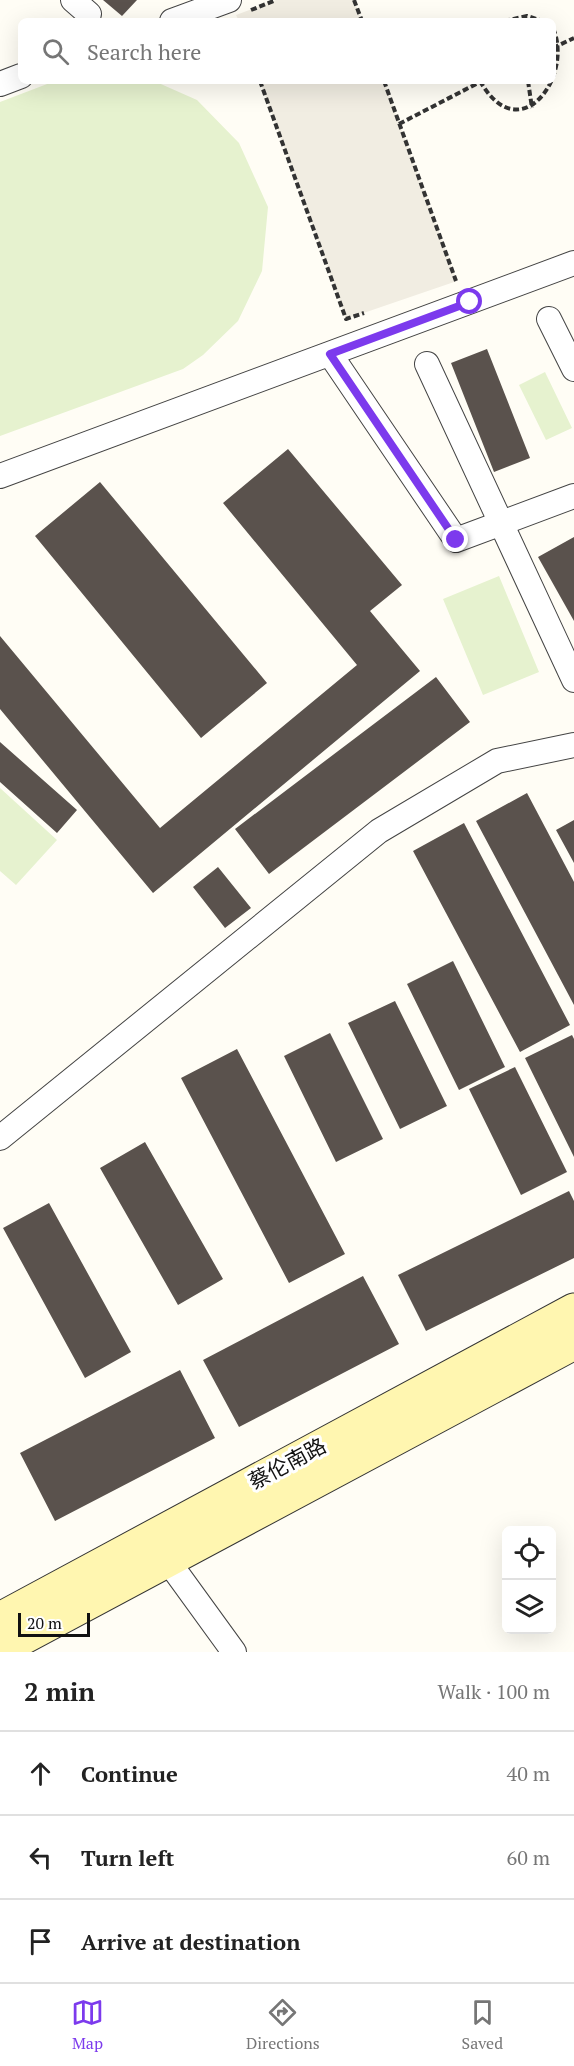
<!DOCTYPE html>
<meta charset="utf-8">
<style>
body{margin:0;font-family:"PT Serif","Noto Sans SC",serif;background:#f6f6f6;color:#222}
.controls{position:absolute;right:18px;bottom:18px;display:grid;overflow:hidden;border-radius:9px;box-shadow:0 6px 24px #0002}
.controls button{width:54px;height:54px;display:grid;place-items:center;padding:0;border:0;border-bottom:2px solid #e0e0e0;background:#fff;color:#222;font:30px sans-serif}
.scale{position:absolute;left:18px;bottom:15px;width:72px;box-sizing:border-box;padding-left:6px;border:3px solid #111;border-top:0;font-size:16px;line-height:21px;white-space:nowrap;color:#111;-webkit-text-stroke:4px #fff;paint-order:stroke}
.stop{position:absolute;width:18px;height:18px;margin:-14px;border:4px solid #7c3aed;border-radius:50%;background:#fff}
.stop.end{background:#7c3aed;border-color:#fff;box-shadow:0 2px 6px #0008}
.list{margin:0;padding:0;list-style:none}
h2{display:flex;justify-content:space-between;align-items:center;height:78px;margin:0;padding:0 24px;font-size:26px}
h2 small{font-size:20px;font-weight:400;color:#767676}
.list li{display:grid;grid-template-columns:39px 1fr auto;gap:18px;align-items:center;box-sizing:border-box;height:84px;padding:0 24px;border-top:2px solid #e0e0e0}
.list b{display:block;font-size:22px;white-space:nowrap}
.list em{font-size:20px;font-style:normal;color:#767676}
.icon{flex:none;width:33px;height:33px;fill:none;stroke:currentColor;stroke-width:2;stroke-linecap:round;stroke-linejoin:round}
.map{position:relative;flex:none;width:574px;height:1652px;overflow:hidden}
.search{position:absolute;background:#fff;box-shadow:0 6px 24px #0002;left:18px;right:18px;top:18px;height:66px;display:flex;align-items:center;gap:15px;box-sizing:border-box;padding:0 21px;border-radius:9px;color:#767676;font-size:22px}
.sheet{height:330px;background:#fff}
nav{display:flex;justify-content:space-around;align-items:center;box-sizing:border-box;height:84px;border-top:2px solid #e0e0e0;background:#fff;font-size:16px;color:#767676}
nav a{display:grid;justify-items:center;gap:3px}
nav .on{color:#7c3aed}
.map>svg:first-child{display:block}
</style>
<div class="map">
<svg width="574" height="1652" viewBox="0 0 574 1652">
<rect width="100%" height="100%" fill="#fffdf5"/>
<path fill="#e6f2cf" d="M55,81h99l43,19 42,43 29,64 -6,64 -24,50 -35,34 -20,14 -183,67v-334z
M545,372l27,56 -26,12 -27,-55z
M499,576l40,96 -56,23 -40,-96z
M0,788l57,52 -41,45 -16,-14z"/>
<path fill="#f1ede2" d="M276,0h78l8,21h-123l-3,-6z
M260,81h124l73,200 -111,38z"/>
<path fill="#5a524d" d="M103,0h34l-15,16z
M487,349l43,109 -36,14 -43,-109z
M288,449l114,136 -32,26 50,60 -267,222 -153,-184v-73l160,192 197,-163 -134,-162z
M100,482l167,201 -66,55 -166,-202z
M574,537v84l-36,-64z
M436,677l34,45 -201,152 -34,-45z
M0,742l77,68 -20,23 -57,-51z
M527,793l47,89v123l-98,-184z
M574,820v43l-18,-33z
M464,823l106,202 -50,27 -107,-201z
M218,867l33,41 -26,20 -32,-41z
M453,961l52,106 -46,23 -52,-106z
M395,1001l52,105 -47,23 -52,-106z
M330,1033l53,106 -47,23 -52,-106z
M572,1035l2,4v118l-49,-99z
M237,1049l108,205 -56,29 -108,-205z
M515,1067l52,105 -46,23 -52,-106z
M145,1142l78,137 -45,26 -78,-137z
M569,1191l5,10v57l-148,73 -28,-56z
M49,1203l82,149 -46,26 -82,-150z
M363,1276l36,68 -160,83 -36,-67z
M180,1370l35,68 -160,83 -35,-68z"/>
<g fill="none" stroke-linecap="round" stroke-linejoin="round">
<defs>
<path id="minor" d="M73,0l16,14
M172,21l57,-21
M0,84l21,-8
M549,319l25,50
M330,354l126,186 118,-44
M427,364l147,316
M0,476l574,-213
M0,1138l379,-307 118,-70 77,-16
M168,1561l66,91"/>
<path id="secondary" d="M0,1619l574,-309
M0,1650l574,-307"/>
</defs>
<use href="#minor" stroke="#444" stroke-width="26"/>
<use href="#secondary" stroke="#333" stroke-width="35"/>
<path stroke="#333" stroke-width="4" stroke-dasharray="6 3" stroke-linecap="butt" d="M354,0l8,21
M251,10l25,-10
M504,21l23,-5 16,5
M553,48l21,-10
M260,81l86,238 18,-6
M384,81l72,200
M480,81c40,70 94,-5 73,-53
M528,81l4,27
M399,124l81,-42"/>
<use href="#minor" stroke="#fff" stroke-width="24"/>
<use href="#secondary" stroke="#fff6b0" stroke-width="33"/>
</g>
<g fill="none" stroke-linecap="round" stroke-linejoin="round">
<path stroke="#7c3aed" stroke-width="8" d="M456,540l-126,-186 140,-52"/>
</g>
<g text-anchor="middle" dominant-baseline="central" stroke-width="6" stroke-linejoin="round" paint-order="stroke">
<g font-size="21" fill="#111" stroke="#fff">
<text transform="translate(287 1463) rotate(-28)">蔡伦南路</text>
</g>
</g>
</svg>
<div class="controls">
<button><svg class="icon" aria-label="locate" viewBox="0 0 24 24"><circle cx="12" cy="12" r="6"/><path d="M12 2v4M12 18v4M2 12h4M18 12h4"/></svg></button>
<button><svg class="icon" aria-label="layers" viewBox="0 0 24 24"><path d="M12 4l9 5-9 5-9-5zM3 14l9 5 9-5"/></svg></button>
</div>
<div class="scale">20 m</div>
<div class="stop" style="left:470px;top:302px"></div>
<div class="stop end" style="left:456px;top:540px"></div>
<div class="search"><svg class="icon" aria-label="search" viewBox="0 0 24 24"><circle cx="10" cy="10" r="6"/><path d="M15 15l6 6"/></svg>Search here</div>
</div>
<section class="sheet">
<h2>2 min<small>Walk · 100 m</small></h2>
<ul class="list">
<li><svg class="icon" aria-label="ahead" viewBox="0 0 24 24"><path d="M12 20V5M6 11l6-6 6 6"/></svg><div><b>Continue</b></div><em>40 m</em></li>
<li><svg class="icon" aria-label="left" viewBox="0 0 24 24"><path d="M17 20v-9H6M10 6l-5 5 5 5"/></svg><div><b>Turn left</b></div><em>60 m</em></li>
<li><svg class="icon" aria-label="arrive" viewBox="0 0 24 24"><path d="M6 21V4h12l-3 4 3 4H6"/></svg><div><b>Arrive at destination</b></div></li>
</ul>
</section>
<nav>
<a class="on"><svg class="icon" aria-label="map" viewBox="0 0 24 24"><path d="M3 6l6-2 6 2 6-2v14l-6 2-6-2-6 2zM9 4v14M15 6v14"/></svg>Map</a>
<a><svg class="icon" aria-label="directions" viewBox="0 0 24 24"><path d="M12 3l9 9-9 9-9-9zM9 14v-3h6M13 9l2 2-2 2"/></svg>Directions</a>
<a><svg class="icon" aria-label="saved" viewBox="0 0 24 24"><path d="M7 4h10v16l-5-4-5 4z"/></svg>Saved</a>
</nav>
